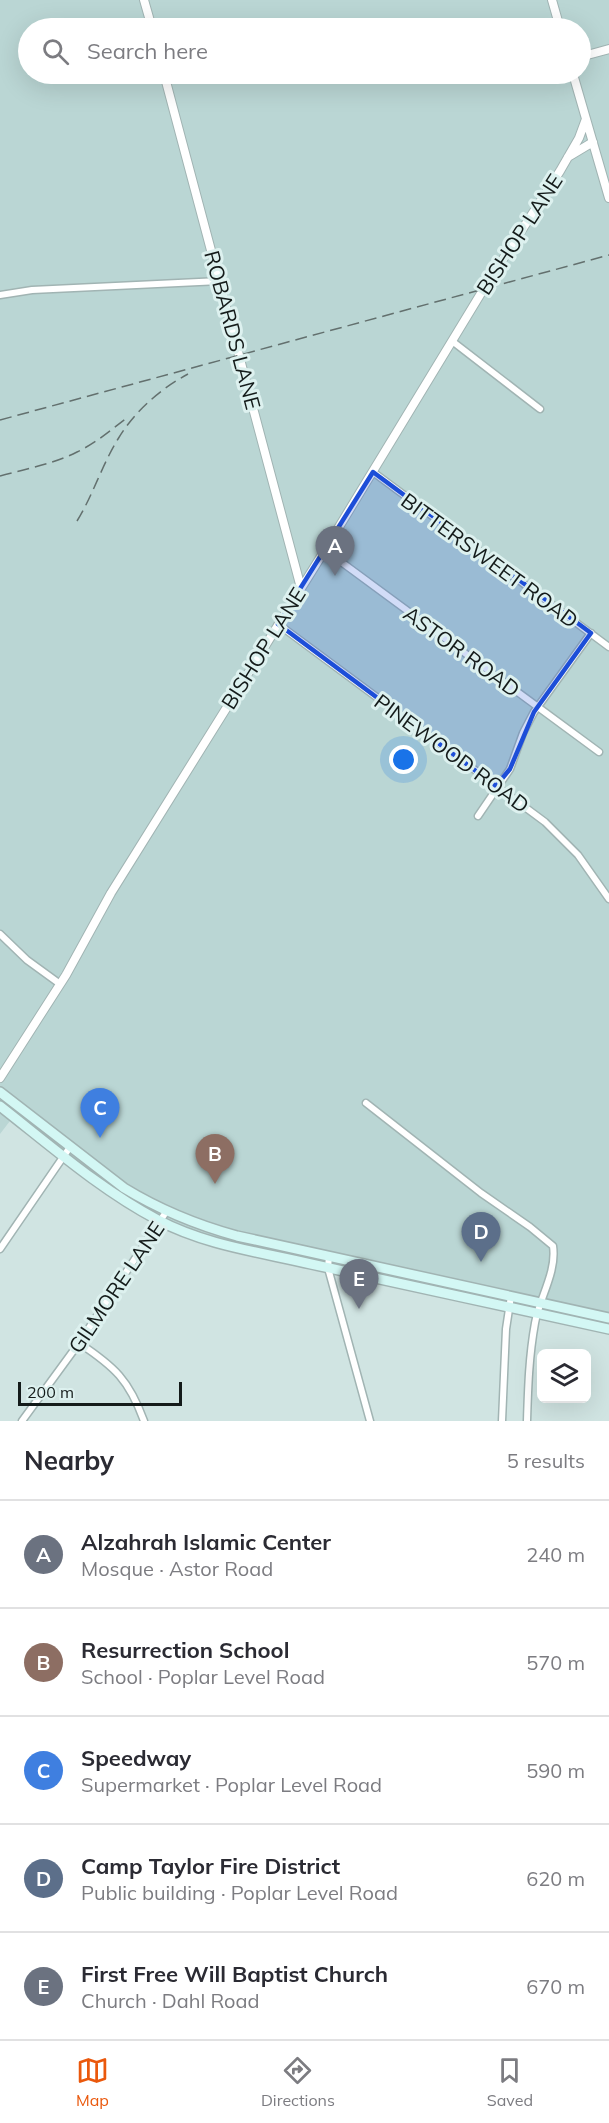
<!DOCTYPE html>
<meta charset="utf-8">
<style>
body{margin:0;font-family:Mulish,sans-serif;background:#f7f7f7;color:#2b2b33}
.controls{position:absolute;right:18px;bottom:18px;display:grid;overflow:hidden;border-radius:9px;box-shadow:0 6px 24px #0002}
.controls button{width:54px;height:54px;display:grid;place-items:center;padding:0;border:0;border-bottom:2px solid #e1e1e2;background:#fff;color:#2b2b33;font:30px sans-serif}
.scale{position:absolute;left:18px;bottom:15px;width:164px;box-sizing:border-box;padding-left:6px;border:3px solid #141b1a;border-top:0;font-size:16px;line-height:21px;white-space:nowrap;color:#141b1a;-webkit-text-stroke:4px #ddf1ef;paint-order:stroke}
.you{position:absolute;left:404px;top:760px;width:21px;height:21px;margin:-15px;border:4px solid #fff;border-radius:50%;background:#1a73e8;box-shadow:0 0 0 9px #1a73e833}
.badge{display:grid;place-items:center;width:39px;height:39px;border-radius:50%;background:#ea580c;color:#fff;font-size:20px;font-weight:700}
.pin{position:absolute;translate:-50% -50px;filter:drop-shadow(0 2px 3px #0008)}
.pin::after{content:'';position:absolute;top:32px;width:21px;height:18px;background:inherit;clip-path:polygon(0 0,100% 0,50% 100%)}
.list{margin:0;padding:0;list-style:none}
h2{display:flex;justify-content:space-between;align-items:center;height:78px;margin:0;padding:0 24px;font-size:26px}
h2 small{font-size:20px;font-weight:400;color:#7c7c81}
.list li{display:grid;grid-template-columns:39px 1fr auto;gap:18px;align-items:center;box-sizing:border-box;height:108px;padding:0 24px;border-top:2px solid #e1e1e2}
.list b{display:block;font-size:22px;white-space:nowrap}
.list p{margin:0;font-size:20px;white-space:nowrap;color:#7c7c81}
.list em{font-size:20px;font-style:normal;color:#7c7c81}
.icon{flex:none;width:33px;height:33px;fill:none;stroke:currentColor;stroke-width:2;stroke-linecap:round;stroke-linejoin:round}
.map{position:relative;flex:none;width:609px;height:1421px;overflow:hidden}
.search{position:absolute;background:#fff;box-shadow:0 6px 24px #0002;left:18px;right:18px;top:18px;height:66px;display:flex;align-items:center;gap:15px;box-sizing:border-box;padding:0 21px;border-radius:33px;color:#7c7c81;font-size:22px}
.sheet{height:618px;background:#fff}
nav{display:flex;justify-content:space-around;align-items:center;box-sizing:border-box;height:84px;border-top:2px solid #e1e1e2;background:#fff;font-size:16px;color:#7c7c81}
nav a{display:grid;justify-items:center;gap:3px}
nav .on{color:#ea580c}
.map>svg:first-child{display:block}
</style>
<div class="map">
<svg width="609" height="1421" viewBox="0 0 609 1421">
<rect width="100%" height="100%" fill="#d0e4e2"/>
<path fill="#bad6d4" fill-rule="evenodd" d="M0,0h609v1323l-31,-7 -41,-3 -310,-68 -67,-24 -147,-104 -13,17zM28,28h552v46h-552z"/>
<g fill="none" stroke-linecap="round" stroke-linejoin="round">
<defs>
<path id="minor" d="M0,295l32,-5 188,-9
M452,341l88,68
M373,472l236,175
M325,550l274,202
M278,624l267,198 33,33 31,44
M478,816l32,-47 13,-36 11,-21 57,-79
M0,934l27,26 33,24
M366,1103l115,90 49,34 23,19c4,26 -14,53 -18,77 -6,33 -7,65 -8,98
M0,1249l70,-102
M329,1256l-1,12 42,153
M79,1343c36,24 50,37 65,78
M22,1421l57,-78 87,-131
M502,1421l4,-92 5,-33"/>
<path id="tertiary" d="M144,0l8,28
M552,0l8,28
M580,57l29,-8
M164,74l137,514
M573,74l36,124
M568,157l25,-15
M0,1078l66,-103 45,-82 214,-343 158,-260 77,-119 19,-33 7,-19"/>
<path id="secondary" d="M0,1092l124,96c36,22 73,37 113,48l372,82
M0,1106c51,40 101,84 158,114 47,25 102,32 153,44 99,22 199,43 298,65"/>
</defs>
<use href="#minor" stroke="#a1b4b3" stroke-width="9"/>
<use href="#tertiary" stroke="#a1b4b3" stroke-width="10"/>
<use href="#secondary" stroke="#a1b4b3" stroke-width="12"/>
<use href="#minor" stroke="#fff" stroke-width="6"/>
<use href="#tertiary" stroke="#fff" stroke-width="8"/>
<use href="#secondary" stroke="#d3f7f4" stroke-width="9"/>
<path stroke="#63706e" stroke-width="1.5" stroke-dasharray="12 6" stroke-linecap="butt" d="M0,420l609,-165
M0,476c26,-7 53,-12 77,-24 19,-9 35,-23 51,-35
M77,521c16,-26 25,-56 41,-82 16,-27 42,-50 70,-65"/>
</g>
<path fill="#1d4ed8" fill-opacity="0.2" stroke="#1d4ed8" stroke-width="4.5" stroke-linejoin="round" d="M373,472l218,161 -57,79 -24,57 -14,17 -218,-162z"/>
<g text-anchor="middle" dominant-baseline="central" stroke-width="6" stroke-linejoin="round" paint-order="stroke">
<g font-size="21" fill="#141b1a" stroke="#ddf1ef">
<text transform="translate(519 234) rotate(-57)">BISHOP LANE</text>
<text transform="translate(233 330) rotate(75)">ROBARDS LANE</text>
<text transform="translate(490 560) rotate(36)">BITTERSWEET ROAD</text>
<text transform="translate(263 648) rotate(-58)">BISHOP LANE</text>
<text transform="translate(462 651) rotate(36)">ASTOR ROAD</text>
<text transform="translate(452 753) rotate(36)">PINEWOOD ROAD</text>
<text transform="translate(116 1287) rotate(-56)">GILMORE LANE</text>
</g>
</g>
</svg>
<div class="controls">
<button><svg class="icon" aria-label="layers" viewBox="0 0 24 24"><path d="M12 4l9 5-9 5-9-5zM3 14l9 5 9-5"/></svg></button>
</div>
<div class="scale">200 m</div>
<div class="you"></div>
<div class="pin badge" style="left:335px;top:576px;background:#6b7280">A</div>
<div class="pin badge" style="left:215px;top:1184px;background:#8d6e63">B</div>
<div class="pin badge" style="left:100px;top:1138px;background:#3f7fe0">C</div>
<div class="pin badge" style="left:481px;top:1262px;background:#5c6f8a">D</div>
<div class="pin badge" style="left:359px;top:1309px;background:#6b7280">E</div>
<div class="search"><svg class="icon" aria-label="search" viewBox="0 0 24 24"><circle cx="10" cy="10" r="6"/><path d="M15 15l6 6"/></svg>Search here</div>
</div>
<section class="sheet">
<h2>Nearby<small>5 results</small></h2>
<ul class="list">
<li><span class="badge" style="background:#6b7280">A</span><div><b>Alzahrah Islamic Center</b><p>Mosque · Astor Road</p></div><em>240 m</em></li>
<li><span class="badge" style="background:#8d6e63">B</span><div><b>Resurrection School</b><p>School · Poplar Level Road</p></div><em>570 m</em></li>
<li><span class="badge" style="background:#3f7fe0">C</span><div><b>Speedway</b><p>Supermarket · Poplar Level Road</p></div><em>590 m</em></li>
<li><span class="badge" style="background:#5c6f8a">D</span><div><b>Camp Taylor Fire District</b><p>Public building · Poplar Level Road</p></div><em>620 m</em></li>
<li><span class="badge" style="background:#6b7280">E</span><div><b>First Free Will Baptist Church</b><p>Church · Dahl Road</p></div><em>670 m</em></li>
</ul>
</section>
<nav>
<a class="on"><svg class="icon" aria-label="map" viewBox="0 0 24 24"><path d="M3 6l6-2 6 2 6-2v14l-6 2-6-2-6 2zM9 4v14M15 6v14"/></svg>Map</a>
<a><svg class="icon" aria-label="directions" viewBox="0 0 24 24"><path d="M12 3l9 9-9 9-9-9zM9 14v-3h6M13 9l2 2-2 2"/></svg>Directions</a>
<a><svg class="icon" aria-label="saved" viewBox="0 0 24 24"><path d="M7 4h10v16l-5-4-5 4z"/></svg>Saved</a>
</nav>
